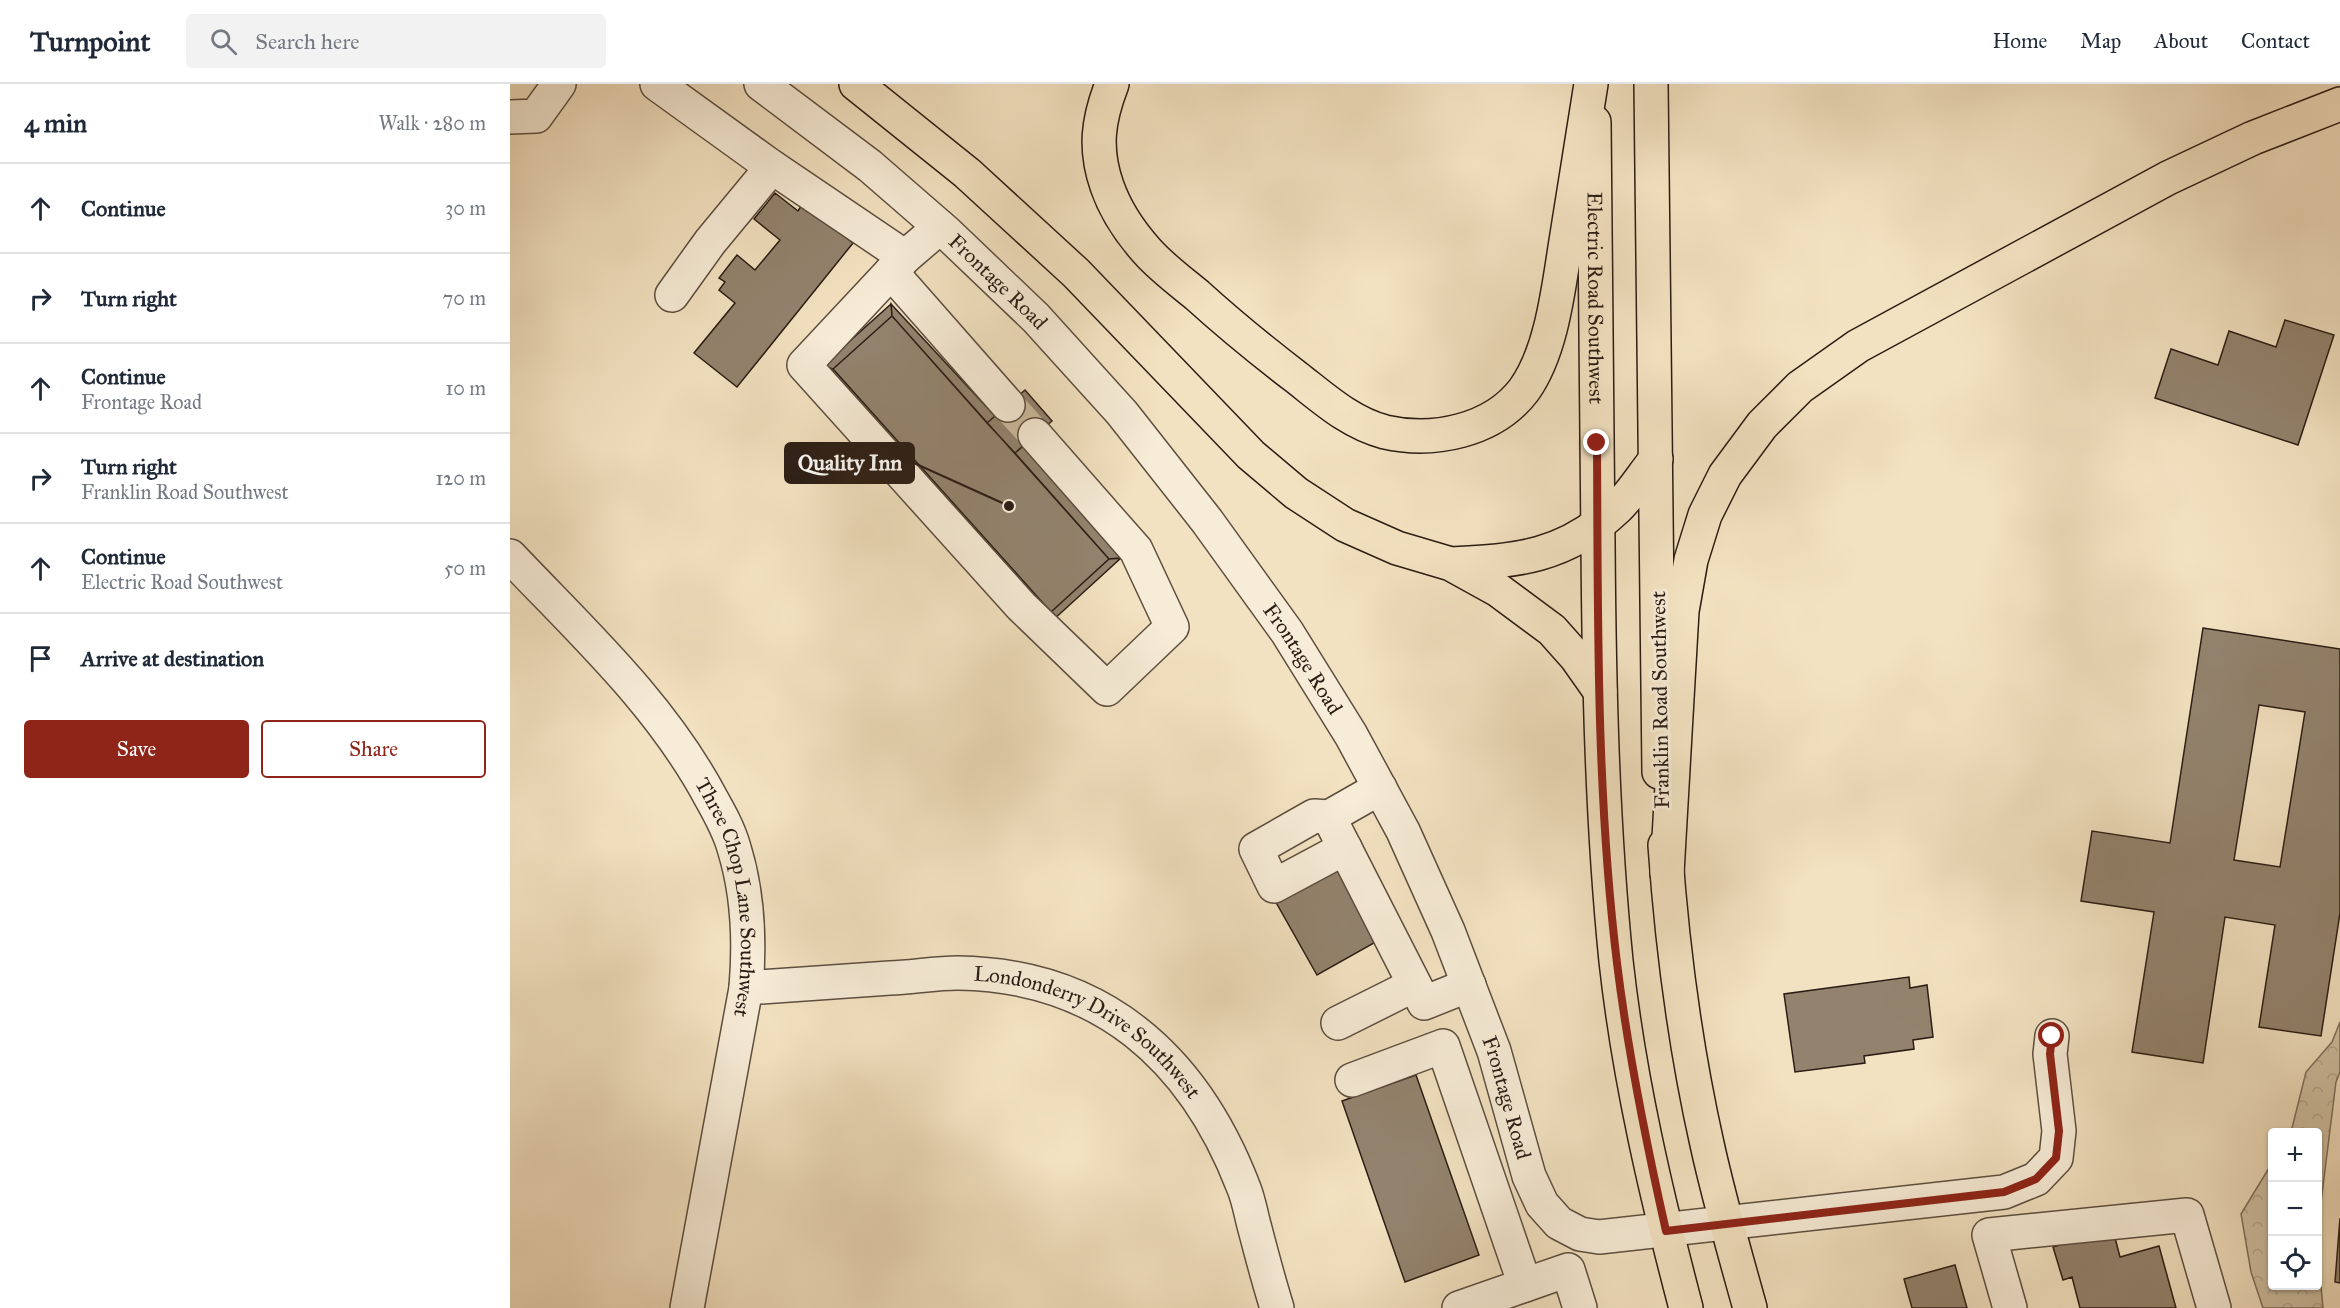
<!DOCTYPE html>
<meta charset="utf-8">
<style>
body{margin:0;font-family:"IM FELL Great Primer",serif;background:#f2f2f3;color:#1f2937}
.controls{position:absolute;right:18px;bottom:18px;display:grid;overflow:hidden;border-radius:6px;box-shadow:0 2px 4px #0004}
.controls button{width:54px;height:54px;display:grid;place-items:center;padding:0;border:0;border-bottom:2px solid #e0e1e3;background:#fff;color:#1f2937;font:30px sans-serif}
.stop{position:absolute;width:18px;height:18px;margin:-14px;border:4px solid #8f2418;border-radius:50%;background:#fff}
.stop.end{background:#8f2418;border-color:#fff;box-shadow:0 2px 6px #0008}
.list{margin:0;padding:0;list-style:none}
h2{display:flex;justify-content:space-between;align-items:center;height:78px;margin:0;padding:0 24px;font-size:26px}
h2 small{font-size:20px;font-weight:400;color:#747a83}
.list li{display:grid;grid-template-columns:39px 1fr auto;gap:18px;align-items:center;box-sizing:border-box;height:90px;padding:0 24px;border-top:2px solid #e0e1e3}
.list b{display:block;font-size:22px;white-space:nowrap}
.list p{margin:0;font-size:20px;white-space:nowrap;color:#747a83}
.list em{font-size:20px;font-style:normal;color:#747a83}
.actions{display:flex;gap:12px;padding:18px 24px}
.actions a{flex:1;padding:14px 0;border:2px solid #8f2418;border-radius:6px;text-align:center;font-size:21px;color:#8f2418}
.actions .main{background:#8f2418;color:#fff}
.icon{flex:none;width:33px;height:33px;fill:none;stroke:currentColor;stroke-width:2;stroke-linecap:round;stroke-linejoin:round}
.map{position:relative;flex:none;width:1830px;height:1224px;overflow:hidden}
header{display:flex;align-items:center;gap:36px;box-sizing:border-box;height:84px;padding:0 30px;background:#fff;border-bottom:2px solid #e0e1e3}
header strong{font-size:28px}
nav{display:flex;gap:33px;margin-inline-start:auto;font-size:21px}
.search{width:420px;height:54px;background:#f2f2f3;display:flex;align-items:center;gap:15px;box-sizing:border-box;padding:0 21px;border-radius:6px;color:#747a83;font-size:22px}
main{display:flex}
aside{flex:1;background:#fff}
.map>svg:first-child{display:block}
</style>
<header>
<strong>Turnpoint</strong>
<div class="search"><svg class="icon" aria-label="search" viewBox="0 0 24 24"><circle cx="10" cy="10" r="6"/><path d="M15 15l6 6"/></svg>Search here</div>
<nav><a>Home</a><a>Map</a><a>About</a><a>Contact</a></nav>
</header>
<main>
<aside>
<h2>4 min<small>Walk · 280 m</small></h2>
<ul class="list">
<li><svg class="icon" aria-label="ahead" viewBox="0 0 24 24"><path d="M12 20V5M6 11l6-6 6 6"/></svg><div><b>Continue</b></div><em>30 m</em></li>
<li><svg class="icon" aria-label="right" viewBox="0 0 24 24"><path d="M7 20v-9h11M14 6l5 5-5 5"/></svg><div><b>Turn right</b></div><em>70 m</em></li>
<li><svg class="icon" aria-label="ahead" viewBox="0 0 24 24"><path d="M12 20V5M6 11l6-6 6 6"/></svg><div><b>Continue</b><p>Frontage Road</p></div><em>10 m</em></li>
<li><svg class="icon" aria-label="right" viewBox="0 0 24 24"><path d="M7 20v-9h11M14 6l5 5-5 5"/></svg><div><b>Turn right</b><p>Franklin Road Southwest</p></div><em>120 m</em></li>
<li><svg class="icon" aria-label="ahead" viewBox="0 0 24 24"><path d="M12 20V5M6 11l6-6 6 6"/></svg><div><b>Continue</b><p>Electric Road Southwest</p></div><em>50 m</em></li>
<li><svg class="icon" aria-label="arrive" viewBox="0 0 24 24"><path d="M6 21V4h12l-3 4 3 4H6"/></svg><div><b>Arrive at destination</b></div></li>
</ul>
<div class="actions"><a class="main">Save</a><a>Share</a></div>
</aside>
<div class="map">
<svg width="1830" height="1224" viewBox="0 0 1830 1224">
<defs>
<pattern id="forest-crowns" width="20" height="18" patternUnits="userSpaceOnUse" patternTransform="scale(1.5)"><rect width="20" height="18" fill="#d1c1a4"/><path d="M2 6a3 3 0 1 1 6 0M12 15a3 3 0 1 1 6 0" fill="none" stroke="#b4a58c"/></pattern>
</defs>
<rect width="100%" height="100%" fill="#f3e2c1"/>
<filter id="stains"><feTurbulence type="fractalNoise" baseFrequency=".00333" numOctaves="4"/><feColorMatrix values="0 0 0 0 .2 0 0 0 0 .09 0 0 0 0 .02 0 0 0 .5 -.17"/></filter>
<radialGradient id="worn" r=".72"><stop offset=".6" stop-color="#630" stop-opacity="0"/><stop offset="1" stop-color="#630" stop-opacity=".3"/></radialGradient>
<path fill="url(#forest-crowns)" stroke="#7e6f5c" stroke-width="1.5" d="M1830,938v50l-4,10 -18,144v-94h-27l15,-60 26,-30z
M1762,1079v123h46v-32l5,54h-60l-12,-36 -10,-58z"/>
<path fill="#93836e" stroke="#2b1d15" stroke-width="1.5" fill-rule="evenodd" d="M265,109l23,18 5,-8 50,40 -116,144 -43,-34 41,-50 -16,-13 6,-8 -6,-4 18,-23 18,15 25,-30 -26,-21z
M381,220l104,112 -8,7 -95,-107z
M381,220l1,12 -59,53 -11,-3z
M382,232l217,243 -58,53 -218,-243z
M1775,236l49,15 -36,110 -143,-47 16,-49 47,16 11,-34 47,16z
M312,282l11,3 218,243 1,9z
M515,306l27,31 -37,32 -28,-30z
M514,361l97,113 -12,1 -94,-106z
M611,474l-69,63 -1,-9 58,-53z
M1693,544l137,21v264l-19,123 -62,-9 16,-102 -50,-8 -22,146 -71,-11 22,-140 -73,-11 11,-70 78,12zM1749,621l46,7 -25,155 -46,-7z
M828,777l43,78 -64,36 -44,-78z
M1399,893l1,11 17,-3 6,52 -20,3 1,9 -50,7 1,7 -70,9 -11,-78z
M906,991l63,180 -74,27 -63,-181z
M1830,1134v65l-5,-1z
M1603,1146l7,27 39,-11 17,62h-96l-8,-31 -9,3 -10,-33z
M1445,1181l12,43h-55l-8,-29z"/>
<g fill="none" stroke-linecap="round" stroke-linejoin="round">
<path stroke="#cbbb9f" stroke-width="33" stroke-dasharray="33 16" stroke-linecap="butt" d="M498,321l27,30"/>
<defs>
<g id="minor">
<path d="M147,0l115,83 133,90"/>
<path id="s1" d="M251,0l109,82 76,66 90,86 86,95 85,108 80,111 64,103 52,96 45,100 46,120 35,125 13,28 17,19 21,11 19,3 405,-45 32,-13 20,-21 3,-27 -9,-77 2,-18"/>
<path d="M0,33l26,-1 23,-32"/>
<path d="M430,143l-35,30 -101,108 217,241 86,83 65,-62 -36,-77 -101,-115"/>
<path d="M381,188l117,133"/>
<path d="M162,211l38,-53 62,-75"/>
<path id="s2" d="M0,472c72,76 151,148 201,242 9,16 18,32 23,50 14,45 16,93 12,140l-59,320"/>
<path d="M870,704l-51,29 95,186 45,-18"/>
<path d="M819,733l-15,-1 -58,33 18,37 71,-38"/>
<path id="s3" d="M236,904c48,-3 96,-7 144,-10 23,-1 46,-5 68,-5 143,2 235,84 285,213 6,14 8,29 12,43 7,27 14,53 22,79"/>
<path d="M828,939l76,-38"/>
<path d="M842,996l91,-34 82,239"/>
<path d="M949,1224l109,-38 12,38"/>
<path d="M1500,1224l-21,-73 198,-20 27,93"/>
</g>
<g id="major">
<path d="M1141,0l8,688"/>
<path id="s4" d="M1084,38c1,140 2,280 4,420 1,140 4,280 18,419 13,118 40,233 70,347"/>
<path d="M1155,761c7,100 20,201 42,299 12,55 28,110 43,164"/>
</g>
<path id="highway" d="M346,0l111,89 109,100 175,182 45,38 49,32 52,23 54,16 47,26 54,40 24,27 24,34
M602,0c-14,36 -18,65 -5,102 8,23 23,46 40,65 14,16 33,30 50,44 32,29 65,56 99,82 27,21 54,46 89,55 48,11 108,-1 139,-42 29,-40 35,-107 43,-155 8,-50 16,-101 24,-151
M941,480c66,-3 114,-7 165,-55 15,-14 27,-34 40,-50
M1157,789l15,-262 9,-51 14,-45 20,-40 37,-50 38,-38 58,-41 310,-168 85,-40 87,-34"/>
</defs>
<use href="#minor" stroke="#5d4e40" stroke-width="36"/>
<use href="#major" stroke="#2b1d15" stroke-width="36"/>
<use href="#highway" stroke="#2b1d15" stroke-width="36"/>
<use href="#minor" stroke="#f7ecd7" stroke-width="33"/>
<use href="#major" stroke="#f3e2c1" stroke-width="33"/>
<use href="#highway" stroke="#f3e2c1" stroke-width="33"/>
</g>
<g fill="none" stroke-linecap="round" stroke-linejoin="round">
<path stroke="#8f2418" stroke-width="8" d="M1087,359c1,173 -1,348 20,520 11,91 29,179 49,268l338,-39 32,-13 20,-21 3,-27 -9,-77 2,-18"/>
</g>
<g text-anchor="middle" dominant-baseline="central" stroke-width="6" stroke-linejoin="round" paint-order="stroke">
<g font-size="21" fill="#2b1d15" stroke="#f7ecd7">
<text stroke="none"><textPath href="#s1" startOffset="309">Frontage Road</textPath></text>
<text stroke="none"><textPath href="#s4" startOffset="176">Electric Road Southwest</textPath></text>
<text stroke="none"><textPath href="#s1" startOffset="795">Frontage Road</textPath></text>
<text transform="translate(1150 616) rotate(-91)">Franklin Road Southwest</text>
<text stroke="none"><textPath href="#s2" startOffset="418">Three Chop Lane Southwest</textPath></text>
<text stroke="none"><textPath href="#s3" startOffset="360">Londonderry Drive Southwest</textPath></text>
<text stroke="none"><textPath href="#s1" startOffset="1281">Frontage Road</textPath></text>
</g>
</g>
<path fill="none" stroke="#2b1d15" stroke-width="2" d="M499 422L404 379"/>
<circle fill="#2b1d15" stroke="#f7ecd7" stroke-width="2" cx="499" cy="422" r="6"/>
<rect fill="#2b1d15" stroke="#2b1d15" stroke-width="2" x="275" y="359" width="129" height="40" rx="6"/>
<g font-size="22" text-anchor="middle" font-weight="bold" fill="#fff">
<text x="340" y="386">Quality Inn</text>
</g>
<rect width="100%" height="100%" filter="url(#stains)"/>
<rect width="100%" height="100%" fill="url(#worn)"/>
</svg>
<div class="controls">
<button>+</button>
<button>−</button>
<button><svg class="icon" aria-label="locate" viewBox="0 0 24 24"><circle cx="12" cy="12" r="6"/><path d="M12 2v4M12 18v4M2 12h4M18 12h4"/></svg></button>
</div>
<div class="stop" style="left:1542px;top:952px"></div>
<div class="stop end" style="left:1087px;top:359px"></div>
</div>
</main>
